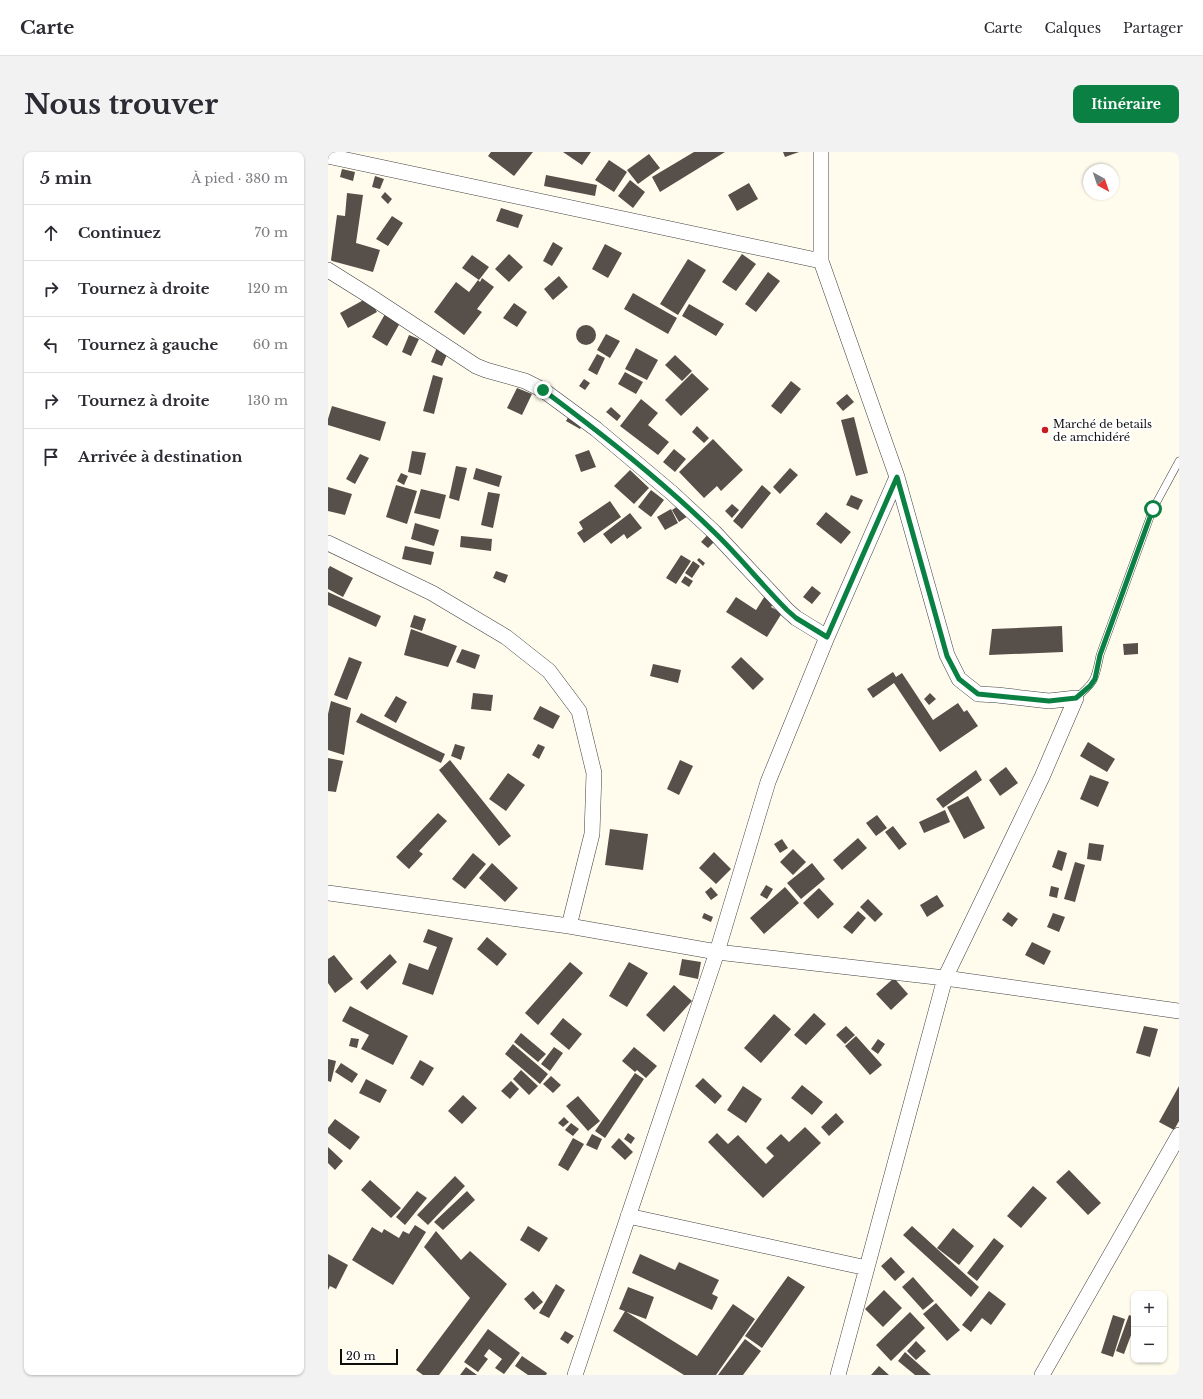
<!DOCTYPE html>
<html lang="fr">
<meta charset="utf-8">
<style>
body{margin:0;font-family:"Libre Baskerville",serif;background:#f2f2f3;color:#2b2b33}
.controls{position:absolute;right:12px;bottom:12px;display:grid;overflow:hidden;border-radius:8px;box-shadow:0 1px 3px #0004}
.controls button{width:36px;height:36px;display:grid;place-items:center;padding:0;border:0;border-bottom:1px solid #e1e1e2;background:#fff;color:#2b2b33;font:20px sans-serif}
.compass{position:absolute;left:755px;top:12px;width:36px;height:36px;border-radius:50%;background:#fff;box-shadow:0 1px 3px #0004;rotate:140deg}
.scale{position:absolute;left:12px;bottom:10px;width:58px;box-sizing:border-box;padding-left:4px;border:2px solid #0d0d0d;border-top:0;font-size:11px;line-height:14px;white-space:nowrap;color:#0d0d0d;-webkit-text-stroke:3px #fff;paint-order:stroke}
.stop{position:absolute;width:12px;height:12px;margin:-9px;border:3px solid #0b8043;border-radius:50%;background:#fff}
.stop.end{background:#0b8043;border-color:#fff;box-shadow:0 1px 4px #0008}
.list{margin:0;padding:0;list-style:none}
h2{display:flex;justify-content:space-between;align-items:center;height:52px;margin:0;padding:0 16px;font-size:17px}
h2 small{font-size:13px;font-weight:400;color:#7c7c81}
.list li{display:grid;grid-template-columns:26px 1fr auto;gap:12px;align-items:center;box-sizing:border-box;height:56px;padding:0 16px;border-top:1px solid #e1e1e2}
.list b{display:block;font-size:15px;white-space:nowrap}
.list em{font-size:13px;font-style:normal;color:#7c7c81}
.icon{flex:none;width:22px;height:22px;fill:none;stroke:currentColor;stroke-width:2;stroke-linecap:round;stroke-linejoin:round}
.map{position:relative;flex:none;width:851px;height:1223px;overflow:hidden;border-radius:8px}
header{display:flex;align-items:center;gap:24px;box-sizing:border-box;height:56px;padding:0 20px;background:#fff;border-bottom:1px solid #e1e1e2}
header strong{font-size:19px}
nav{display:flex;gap:22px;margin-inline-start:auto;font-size:14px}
.intro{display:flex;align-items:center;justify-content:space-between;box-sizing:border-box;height:96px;padding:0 24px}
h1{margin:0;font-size:28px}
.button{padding:10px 18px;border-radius:8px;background:#0b8043;color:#fff;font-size:14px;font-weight:700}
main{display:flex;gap:24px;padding:0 24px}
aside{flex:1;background:#fff;border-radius:8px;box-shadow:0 1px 3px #0004}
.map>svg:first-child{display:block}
</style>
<header>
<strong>Carte</strong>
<nav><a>Carte</a><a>Calques</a><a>Partager</a></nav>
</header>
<div class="intro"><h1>Nous trouver</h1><a class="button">Itinéraire</a></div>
<main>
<aside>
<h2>5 min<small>À pied · 380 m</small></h2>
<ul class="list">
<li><svg class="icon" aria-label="ahead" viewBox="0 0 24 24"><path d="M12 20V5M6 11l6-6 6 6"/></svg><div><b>Continuez</b></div><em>70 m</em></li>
<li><svg class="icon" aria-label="right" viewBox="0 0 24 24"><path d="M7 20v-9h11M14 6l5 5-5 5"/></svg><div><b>Tournez à droite</b></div><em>120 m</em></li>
<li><svg class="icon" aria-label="left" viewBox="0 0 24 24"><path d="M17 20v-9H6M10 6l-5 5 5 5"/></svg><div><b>Tournez à gauche</b></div><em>60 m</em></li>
<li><svg class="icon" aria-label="right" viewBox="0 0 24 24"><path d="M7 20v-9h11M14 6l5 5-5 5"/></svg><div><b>Tournez à droite</b></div><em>130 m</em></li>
<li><svg class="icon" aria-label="arrive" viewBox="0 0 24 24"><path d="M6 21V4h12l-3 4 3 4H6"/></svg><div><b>Arrivée à destination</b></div></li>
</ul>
</aside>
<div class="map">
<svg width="851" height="1223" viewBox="0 0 851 1223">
<rect width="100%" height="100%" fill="#fffced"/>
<path fill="#574f49" d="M163,0h42l-19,24 -26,-20z
M235,0h28l-9,13z
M366,0h31l-65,40 -8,-15z
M455,0h16l-14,5z
M321,2l11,14 -22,16 -11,-14z
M281,8l18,12 -13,20 -19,-12z
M14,17l13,3 -2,9 -13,-4z
M218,23l51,10 -2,11 -51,-10z
M47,24l9,3 -4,10 -8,-2z
M302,28l15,12 -12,16 -15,-12z
M421,31l9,16 -21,12 -9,-16z
M57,40l7,7 -4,5 -7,-7z
M19,41l16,2 -7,48 24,7 -7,22 -41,-11 -1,-1 6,-45 8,1z
M173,56l22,7 -5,13 -22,-7z
M64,64l11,7 -15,23 -12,-7z
M225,90l10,6 -11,18 -9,-5z
M277,92l17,9 -14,25 -16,-9z
M181,102l14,13 -14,15 -14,-13z
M414,102l14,10 -20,27 -14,-9z
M144,103l17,12 -10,13 -17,-12z
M360,107l18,11 -28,45 -18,-11z
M440,120l12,9 -24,31 -11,-8z
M231,124l9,11 -15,13 -9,-11z
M154,126l12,9 -17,22 5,3 -18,23 -30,-23 22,-30 13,10 9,-12 2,2z
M305,141l44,25 -9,16 -44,-25z
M41,145l8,15 -29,16 -8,-15z
M186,151l13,9 -10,15 -14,-9z
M361,152l35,20 -8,12 -34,-20z
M57,162l15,9 -13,23 -15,-9z
M248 183a10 10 0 1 1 20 0a10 10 0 1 1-20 0Z
M278,182l14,7 -10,17 -13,-8z
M81,183l10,4 -8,17 -9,-4z
M110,193l11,5 -7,16 -11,-4z
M308,196l22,12 -11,20 -22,-11z
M269,202l8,4 -8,17 -9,-5z
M347,203l17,16 -10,10 -17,-16z
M297,220l18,10 -7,12 -18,-10z
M364,221l17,16 -28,27 -16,-16z
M105,223l10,3 -9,36 -11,-3z
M256,227l6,4 -5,7 -6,-4z
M463,229l10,8 -20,25 -10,-8z
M189,236l15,6 -10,21 -15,-7z
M519,242l7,8 -11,9 -7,-8z
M313,247l17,14 -10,12 21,17 -11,13 -38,-29z
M4,254l54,16 -6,19 -52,-16v-6z
M283,255l10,9 -4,5 -11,-9z
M242,262l14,8 -4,7 -14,-8z
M526,265l14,56 -12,3 -15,-56z
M369,274l12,12 -5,5 -12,-11z
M385,287l30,31 -22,21 -4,-5 -13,12 -25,-26z
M346,297l12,10 -11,13 -12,-10z
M261,298l7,17 -15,5 -6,-17z
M84,299l14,2 -5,22 -13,-3z
M32,302l9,4 -14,26 -9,-5z
M128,314l11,2 -8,33 -10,-3z
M148,316l26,8 -3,11 -26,-8z
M462,316l8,7 -18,19 -7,-7z
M302,318l19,18 -15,16 -20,-18z
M73,321l7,3 -4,9 -7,-4z
M68,333l21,6 -10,33 -21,-7z
M434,333l9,8 -29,36 -9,-8z
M0,335l24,7 -7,21 -17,-4z
M93,337l25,6 -6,24 -26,-6z
M323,338l13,10 -13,17 -13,-10z
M160,340l12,2 -7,34 -12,-3z
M523,343l12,5 -5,10 -12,-5z
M282,349l11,16 -37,26 -7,-10 6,-4 -4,-7z
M353,352l7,12 -9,6 -7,-12z
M404,352l7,6 -7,8 -7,-7z
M343,357l7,14 -13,7 -8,-13z
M498,360l25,20 -10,12 -25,-20z
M302,361l12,15 -15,11 -3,-5 -13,10 -8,-10z
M87,371l24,7 -5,16 -23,-7z
M383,379l7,7 -10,10 -7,-6z
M133,384l31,3 -1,12 -31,-4z
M77,394l29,6 -3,13 -29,-6z
M353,403l10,6 -15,23 -10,-6z
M371,406l6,5 -2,3 -6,-6z
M365,409l7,5 -8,12 -7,-5z
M2,414l23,12 -10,19 -15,-8v-20z
M168,419l12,4 -3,8 -12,-5z
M357,424l8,5 -4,6 -8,-5z
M484,434l9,7 -9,11 -9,-7z
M0,440l53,24 -5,11 -48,-22z
M438,442l10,6 -5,7 11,6 -15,24 -41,-25 10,-15 20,13z
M86,463l12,4 -4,12 -12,-4z
M734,474l1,26 -74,3 3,-26z
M83,477l46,17 -9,21 -44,-12z
M810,491v11l-14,1 -1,-11z
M134,497l18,6 -5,14 -19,-7z
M21,505l13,5 -15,38 -13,-5z
M413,505l23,22 -11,11 -22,-23z
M325,512l28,6 -3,13 -28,-7z
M565,520l3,5 6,-4 31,47 25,-17 6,9 3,-2 11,16 -38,26 -46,-69 -21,15 -6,-9z
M145,541l20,2 -2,16 -20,-2z
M602,541l6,6 -7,6 -5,-6z
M68,544l11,6 -11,21 -12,-7z
M3,549l20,7 -7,47 -16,-5v-36z
M212,554l20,10 -7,13 -20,-10z
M33,561l84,41 -4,9 -85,-41z
M760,590l27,17 -8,13 -27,-16z
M127,592l10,3 -4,13 -10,-4z
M210,592l7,3 -6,12 -7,-4z
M0,606l15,3 -7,31 -8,-1z
M122,608l61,76 -12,10 -60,-76z
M352,608l13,6 -14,29 -12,-6z
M678,615l12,16 -18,13 -11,-16z
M648,618l6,10 -39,28 -7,-9z
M180,621l17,12 -19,26 -17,-12z
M762,623l19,7 -11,25 -18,-8z
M640,644l17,32 -21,11 -17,-32z
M617,658l5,12 -26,11 -5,-11z
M110,661l9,8 -28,30 4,3 -14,15 -13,-12z
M549,663l10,13 -11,8 -10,-13z
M565,674l14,18 -8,6 -14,-18z
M282,677l38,5 -5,36 -38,-5z
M530,686l9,10 -25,22 -9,-10z
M454,687l6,9 -8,5 -6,-9z
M761,691l15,2 -3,16 -14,-2z
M465,697l13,13 -13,13 -13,-13z
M730,698l9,3 -5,18 -10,-4z
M386,700l17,17 -15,15 -17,-16z
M145,701l13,11 -21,25 -13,-10z
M747,710l10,3 -10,37 -11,-3z
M164,711l26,25 -13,14 -26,-24z
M484,711l13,16 -24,20 -14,-16z
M438,733l7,4 -6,10 -7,-4z
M723,734l8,2 -2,10 -8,-2z
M383,735l7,8 -7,5 -6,-8z
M457,735l14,16 -35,31 -14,-16z
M491,736l15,16 -16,15 -15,-16z
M609,743l7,11 -17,11 -7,-12z
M540,747l15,15 -8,8 -15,-15z
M530,759l8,7 -14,16 -9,-7z
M680,760l10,7 -6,8 -10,-7z
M376,761l9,4 -2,5 -9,-4z
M725,761l12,4 -6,15 -12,-5z
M100,777l25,9 -20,57 -31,-11 7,-21 19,7 9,-23 -14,-5z
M159,785l20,17 -10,12 -20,-17z
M704,790l19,9 -7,14 -19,-10z
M62,802l7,8 -30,28 -7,-8z
M6,803l19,24 -18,14 -7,-10v-24z
M354,807l19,3 -3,17 -19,-4z
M242,810l13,11 -45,52 -13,-12z
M301,810l19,11 -21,34 -18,-11z
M566,826l14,16 -17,16 -15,-16z
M346,833l18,16 -28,31 -18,-17z
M22,854l58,30 -15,29 -32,-16 8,-14 -27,-14z
M486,861l12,11 -20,21 -12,-10z
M446,862l17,15 -30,34 -17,-15z
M235,866l19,16 -13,16 -19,-16z
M518,874l9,9 -10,9 -9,-9z
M816,874l14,3 -8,28 -14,-4z
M193,881l25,21 -8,8 -24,-20z
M528,884l26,29 -12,10 -25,-29z
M23,886l8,1 -2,9 -8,-2z
M550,887l7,5 -7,10 -7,-5z
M185,892l35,30 -8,10 -35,-30z
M226,895l9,6 -13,18 -9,-7z
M306,895l23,19 -11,12 -9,-8 -2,2 -13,-11z
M0,907l8,2 -5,21 -3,-1z
M92,908l14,8 -11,18 -13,-8z
M13,911l17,11 -6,9 -17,-11z
M193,918l17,16 -9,9 -16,-16z
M307,921l9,6 -39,59 -10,-7z
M223,924l10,9 -8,8 -10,-9z
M375,926l19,18 -7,8 -20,-18z
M38,927l21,11 -7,13 -21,-10z
M183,929l8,8 -9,10 -9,-8z
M474,933l21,17 -11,13 -21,-17z
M415,934l19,13 -16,24 -19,-13z
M851,934v35l-5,9 -15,-8z
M135,943l14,13 -15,16 -14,-13z
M250,944l22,25 -12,10 -22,-25z
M508,961l8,9 -15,14 -8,-9z
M236,965l5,5 -6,5 -5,-4z
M7,967l25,18 -10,13 -22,-17v-5z
M243,971l8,6 -6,7 -8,-6z
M477,975l16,16 -58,55 -55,-56 9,-9 11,11 10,-9 28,29 8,-8 -8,-8 15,-14 8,8z
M300,981l7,5 -4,6 -7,-5z
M264,982l10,5 -5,11 -11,-5z
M245,986l11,6 -16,27 -10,-6z
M291,986l14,14 -8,8 -14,-13z
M0,995l15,14 -8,9 -7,-7z
M741,1018l32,33 -13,12 -32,-33z
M127,1024l10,10 -37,39 -11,-10z
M42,1028l31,28 -10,10 -30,-28z
M705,1034l14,12 -26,30 -14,-12z
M89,1039l10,7 -22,27 -9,-8z
M139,1039l8,9 -32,30 -9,-8z
M87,1073l11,7 -33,53 -41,-25 20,-33 10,6 2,-4 15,9 4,-7 6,3z
M200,1074l20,12 -9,14 -19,-12z
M584,1074l67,61 -8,10 -68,-62z
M625,1076l21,18 -15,19 -22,-17z
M108,1079l25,29 9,-9 37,33 -68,91h-16l-7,-5 54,-72 -46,-51z
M666,1086l10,8 -27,35 -10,-8z
M0,1102l20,11 -12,24 -6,-3 -2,4z
M312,1102l35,16 4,-8 40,18 -7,14 6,3 -6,13 -80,-37z
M563,1105l14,15 -10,9 -14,-15z
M460,1124l17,11 -43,61 -17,-12z
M585,1125l21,24 -11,9 -21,-23z
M228,1132l9,6 -16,28 -10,-5z
M300,1135l26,10 -8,22 -27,-10z
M556,1138l18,18 -19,19 -18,-18z
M205,1139l10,11 -9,8 -10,-11z
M661,1139l17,13 -15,21 -9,-7 -11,14 -9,-7z
M608,1151l24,27 -13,11 -24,-27z
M405,1152l22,15 -39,56h-32l-71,-44 12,-20 72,45z
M582,1160l15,16 -34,33 -15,-16z
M785,1163l12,4 -12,38 -12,-4z
M801,1163l5,2v10l-10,27 -8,-3z
M160,1177l32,24 -16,21 -9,-6 7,-9 -13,-10 -5,7 4,3 -10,13 -14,-10z
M237,1179l9,5 -6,8 -8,-5z
M417,1187l16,12 -18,24h-25z
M588,1189l10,10 -10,9 -9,-9z
M577,1200l26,23h-16l-17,-14z
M194,1204l25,17 -1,2h-18l-13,-9z
M551,1214l10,9h-18z
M138,1215l11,8h-17z"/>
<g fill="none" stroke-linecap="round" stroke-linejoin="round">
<defs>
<path id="lane" d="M748,546c20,-17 19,-19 24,-43l53,-146 26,-48"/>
<path id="street" d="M493,0v109l76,216 50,178 12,24 19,15 19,1 52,6 27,-3 -34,79 -97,201 -107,397
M0,4l493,105
M0,118l40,25 108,71 10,4 39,11 18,9 53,39 76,64 42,39 73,78 9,8 31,19
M0,391l104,50 74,44 43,34 30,40 15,62 -2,61 -23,92
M0,741l241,33 148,26 228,26 234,33
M300,1064l239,52
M247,1223l142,-423 51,-170 59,-145 70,-160
M714,1223l137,-240"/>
</defs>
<use href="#lane" stroke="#404040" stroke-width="8"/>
<use href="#street" stroke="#404040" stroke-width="16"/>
<use href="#lane" stroke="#fff" stroke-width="7"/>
<use href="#street" stroke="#fff" stroke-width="15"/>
</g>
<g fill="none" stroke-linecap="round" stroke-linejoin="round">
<path stroke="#0b8043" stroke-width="5" d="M215,238c59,44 118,90 171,142 26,25 48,53 73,78l9,8 31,19 70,-160 50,179 12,23 19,15 71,7 27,-3 14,-12 5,-7 5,-24 53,-146"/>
</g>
<circle fill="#c71c1b" stroke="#fff" stroke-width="1.5" cx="717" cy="278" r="4"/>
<g text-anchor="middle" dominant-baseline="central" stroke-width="4" stroke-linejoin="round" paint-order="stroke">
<g font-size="11" fill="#0d0d0d" stroke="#fff" text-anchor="start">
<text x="725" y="272">Marché de betails<tspan x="725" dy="13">de amchidéré</tspan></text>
</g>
</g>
</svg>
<div class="controls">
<button>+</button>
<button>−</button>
</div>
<svg class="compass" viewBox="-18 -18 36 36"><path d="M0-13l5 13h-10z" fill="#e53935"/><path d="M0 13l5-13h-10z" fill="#7c7c81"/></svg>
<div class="scale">20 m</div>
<div class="stop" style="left:825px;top:357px"></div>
<div class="stop end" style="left:215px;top:238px"></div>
</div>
</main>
